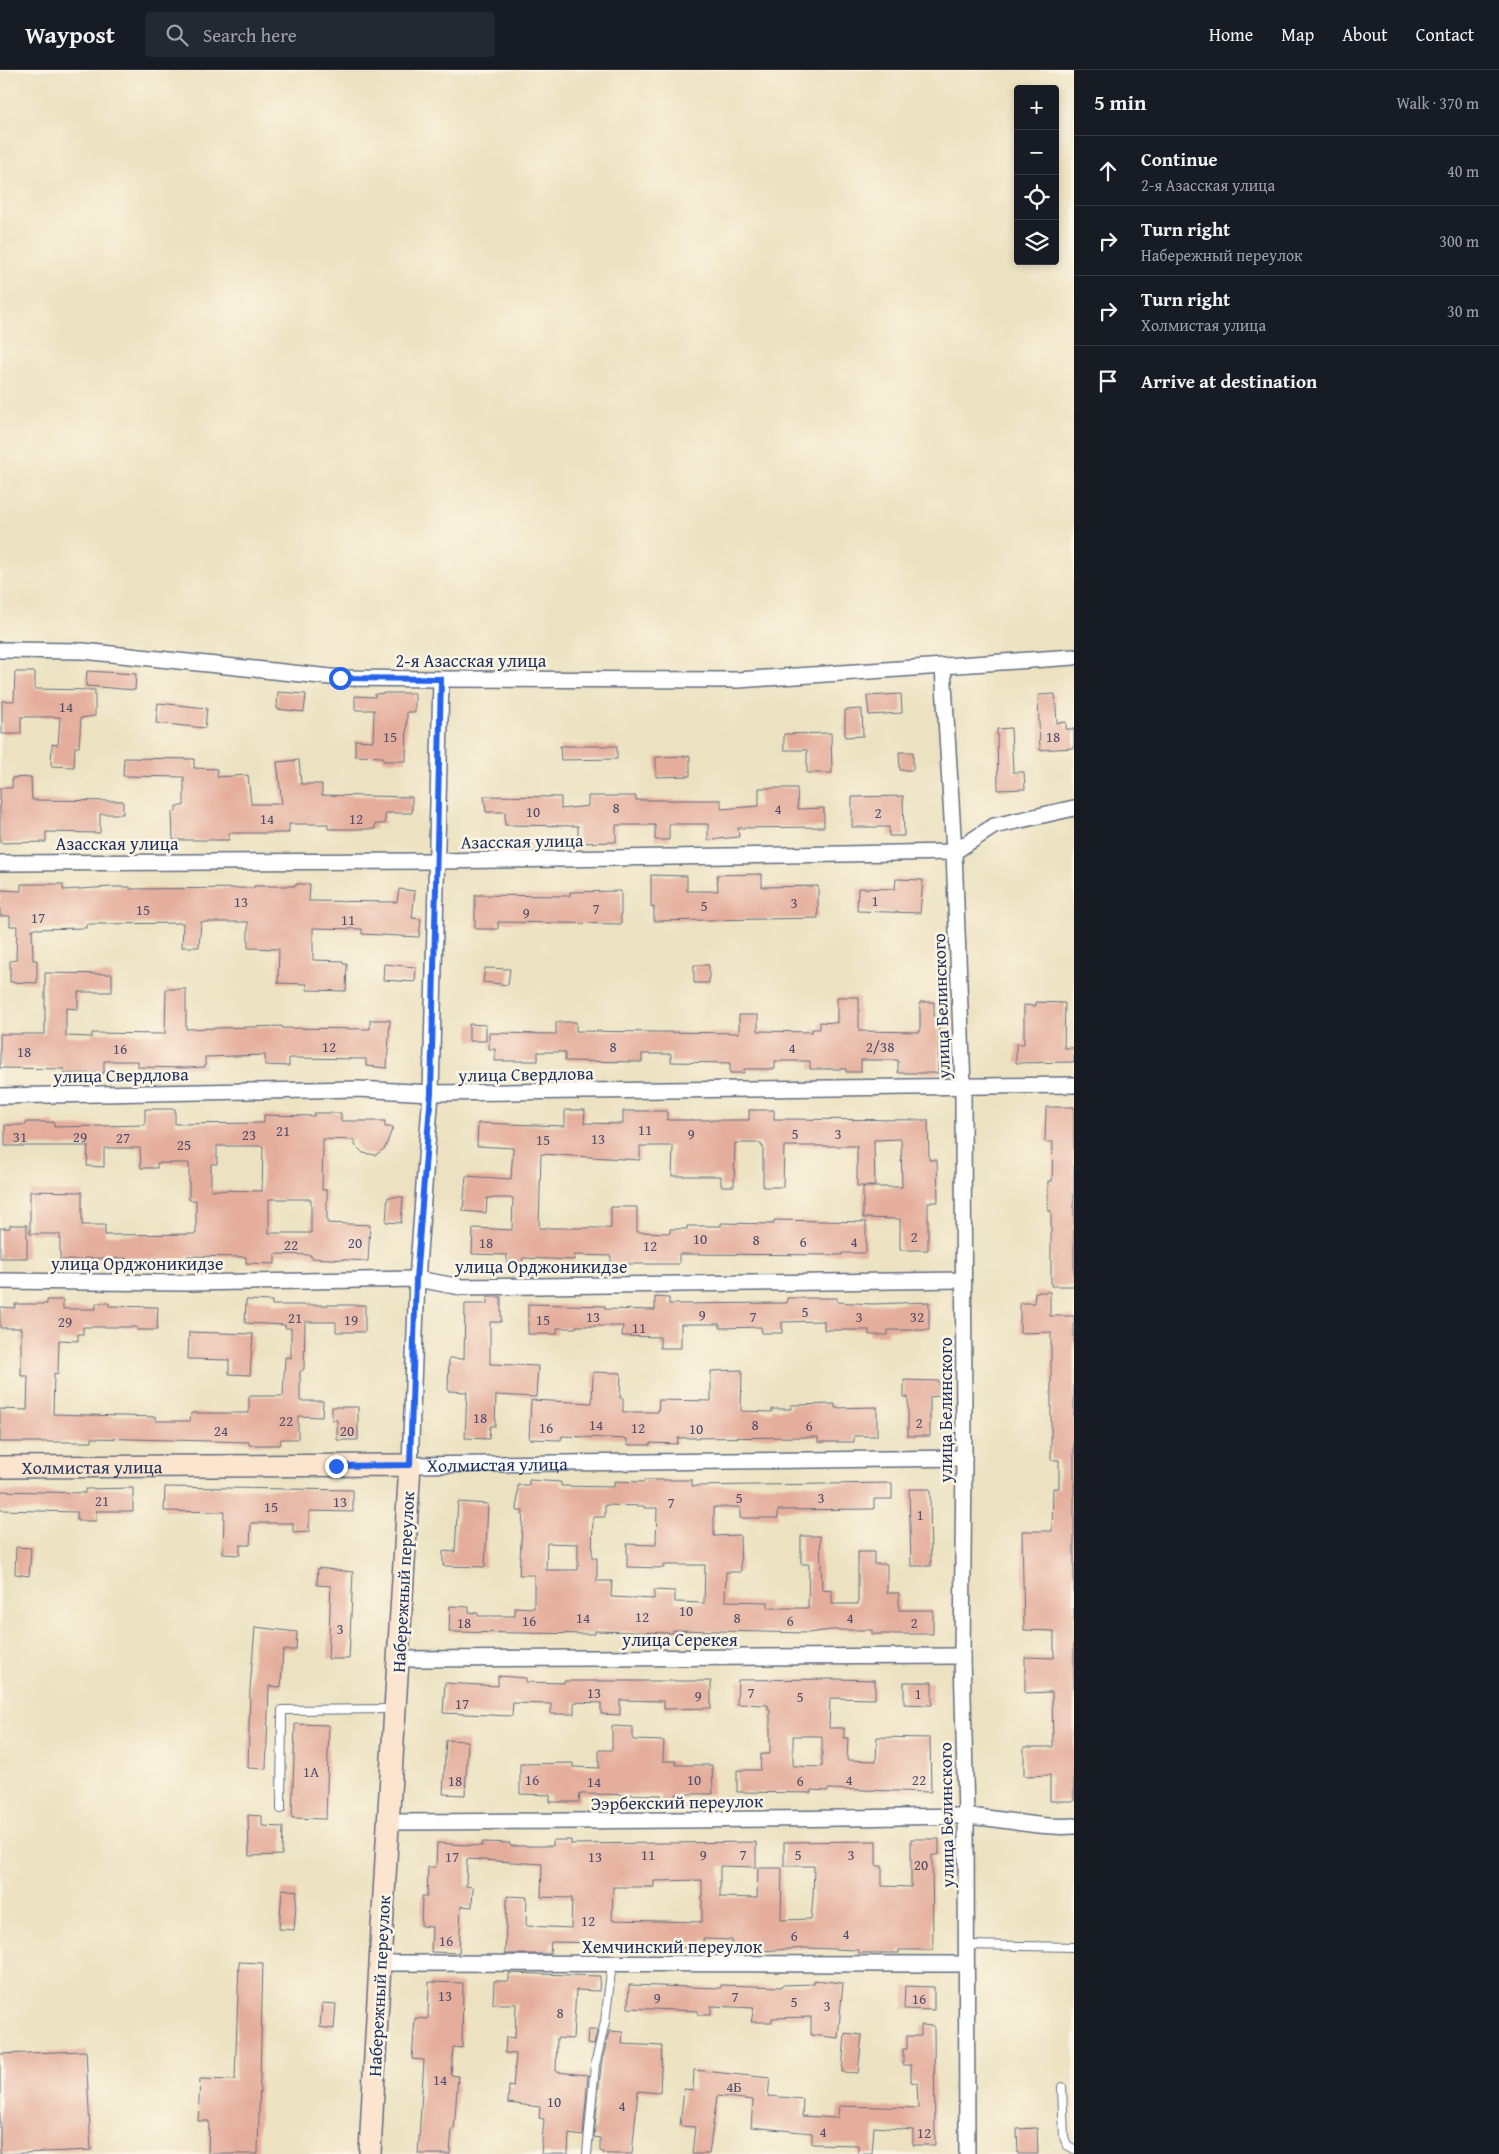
<!DOCTYPE html>
<meta charset="utf-8">
<style>
body{margin:0;font-family:"Gentium Book Plus",serif;background:#242831;color:#f1f3f6}
.controls{position:absolute;right:15px;top:15px;display:grid;overflow:hidden;border-radius:5px;box-shadow:0 2px 8px #0003}
.controls button{width:45px;height:45px;display:grid;place-items:center;padding:0;border:0;border-bottom:1px solid #363941;background:#171b24;color:#f1f3f6;font:25px sans-serif}
.stop{position:absolute;width:15px;height:15px;margin:-11px;border:4px solid #2563eb;border-radius:50%;background:#fff}
.stop.end{background:#2563eb;border-color:#fff;box-shadow:0 1px 5px #0008}
.list{margin:0;padding:0;list-style:none}
h2{display:flex;justify-content:space-between;align-items:center;height:65px;margin:0;padding:0 20px;font-size:21px}
h2 small{font-size:16px;font-weight:400;color:#9ea1a6}
.list li{display:grid;grid-template-columns:32px 1fr auto;gap:15px;align-items:center;box-sizing:border-box;height:70px;padding:0 20px;border-top:1px solid #363941}
.list b{display:block;font-size:19px;white-space:nowrap}
.list p{margin:0;font-size:16px;white-space:nowrap;color:#9ea1a6}
.list em{font-size:16px;font-style:normal;color:#9ea1a6}
.icon{flex:none;width:28px;height:28px;fill:none;stroke:currentColor;stroke-width:2;stroke-linecap:round;stroke-linejoin:round}
.map{position:relative;flex:none;width:1074px;height:2084px;overflow:hidden}
header{display:flex;align-items:center;gap:30px;box-sizing:border-box;height:70px;padding:0 25px;background:#171b24;border-bottom:1px solid #363941}
header strong{font-size:24px}
nav{display:flex;gap:28px;margin-inline-start:auto;font-size:18px}
.search{width:350px;height:45px;background:#242831;display:flex;align-items:center;gap:12px;box-sizing:border-box;padding:0 18px;border-radius:5px;color:#9ea1a6;font-size:19px}
main{display:flex}
aside{flex:1;background:#171b24}
.map>svg:first-child{display:block}
</style>
<header>
<strong>Waypost</strong>
<div class="search"><svg class="icon" aria-label="search" viewBox="0 0 24 24"><circle cx="10" cy="10" r="6"/><path d="M15 15l6 6"/></svg>Search here</div>
<nav><a>Home</a><a>Map</a><a>About</a><a>Contact</a></nav>
</header>
<main>
<div class="map">
<svg width="1074" height="2084" viewBox="0 0 1074 2084">
<rect width="100%" height="100%" fill="#fcf5e5"/>
<filter id="ink" filterUnits="userSpaceOnUse"><feTurbulence type="fractalNoise" baseFrequency=".02" numOctaves="2"/><feDisplacementMap in="SourceGraphic" scale="10" xChannelSelector="R" yChannelSelector="G"/><feConvolveMatrix kernelMatrix="1 2 1 2 8 2 1 2 1" color-interpolation-filters="sRGB"/></filter>
<filter id="wash" filterUnits="userSpaceOnUse"><feTurbulence type="fractalNoise" baseFrequency=".0096" numOctaves="4" result="noise"/><feDisplacementMap in="SourceGraphic" scale="20" xChannelSelector="R" yChannelSelector="G"/><feGaussianBlur stdDeviation="1.12" result="paint"/><feColorMatrix in="noise" values="0 0 0 0 0 0 0 0 0 0 0 0 0 0 0 0 0 1.4 0 .05"/><feComposite in="paint" operator="in"/></filter>
<g filter="url(#wash)">
<rect width="100%" height="100%" fill="#ece2c1"/>
<g id="blocks">
<path fill="#e5ae9c" fill-rule="evenodd" d="M87,601l49,3 -1,16 -49,-4z
M15,602h20v17l60,1v26l-14,2 -2,29h-4l-1,20 -23,-1 1,-22 6,1 2,-28h-39v17h-19v-33h12z
M278,622l28,2 -2,18 -27,-3z
M387,623h28v19h-8l-1,49h-23v-4l-28,-1v-16l18,1 1,-31h-19v-14l20,1v-3z
M901,624l1,19 -33,2 -2,-19z
M1055,624l2,29 9,-1v7h8v19l-34,2 -2,-55z
M158,633l49,5 -2,20 -49,-5z
M862,639l1,27 -18,1v-27z
M1011,658l2,44h11l1,17 -27,1 -1,-61z
M831,663l1,40h-25v-23h-23v-16z
M560,676h57v13l-56,1z
M899,682h14v18h-13z
M690,686v20l-34,1v-20z
M124,688l70,1v9l23,1v8l31,-2 3,29h31l-5,-42 22,-2 2,24h21v11l90,2v16h-27v11h-10v5h-47v-5h-39v9h-60v7h-56l-1,-28h4v-6h8v-29l-61,-1z
M31,707l1,23 91,1v13h-23v19l-54,-1v10l-46,1v-55h12v-10z
M759,718h38l1,21 26,-1v19l-86,1 1,9 -31,3v-16h-39v16h-14v-15h-39v17l-38,1v-17l-73,-1v-13h-19l-2,-16 77,1v12l27,-3v-10h48v4h85v9l38,-3z
M903,726l1,40h-15v-9h-37v-30z
M762,804v13l56,-1v32l-164,3v-14h-3v-32l36,1v15h31l-1,-16z
M896,809l27,1 -3,33 -63,-2 1,-23 37,1z
M21,814h42v6l49,-3h18v2l124,-1v-2h42v-2h14l-1,17 88,1 2,-13 16,2 -3,27 9,1 -2,18 -57,-3v-5l-49,-1v32l30,1v3h4l-1,27 -39,-1v-6l-29,-1 1,-34 -31,-1v-26h-47l-2,25h-17l1,-24 -81,1h-16v4l-54,1 1,31h4v23l-27,-1v-21l6,-1 1,-34h-7v-10h-10v-26l21,1z
M621,821v33l-123,-2v7h-23v-34l95,1v-4z
M384,894l32,3 -1,15 -32,-2z
M694,895h15v18h-15z
M485,898l25,1 -2,16 -25,-3z
M45,903l67,1v18h-34v17l-12,-1v28l26,1v-4l73,1 1,-45h20v40l96,-3v2l88,1v-9h20l-3,48 -21,-2v-7l-77,-1v8l-24,-1v-10l-60,2v10l-19,1 -48,-1v-6h-34v12l-40,1v-5l-64,-1v-34h45z
M837,927h22v34l61,1v-30h14v16h5l-1,55h-40v-13h-37v12h-15v-3h-36v-8h-35v8h-31v4h-14v-10l-59,-1v-8h-29v8l-77,-1v-9h-27v9h-43v-12h-6v-16l67,1v-12h20v9l163,2v-18h19v16l54,1v-3h8v-7l17,1z
M1036,932l29,1 -1,45h10v14l-58,1v-19h8v-39l12,1z
M469,954l17,1v16h-17z
M1046,1037h28v179h-23v-75h-3v-30h4l1,-39h-8z
M145,1039h30v15l89,-1v-8l50,1v-3h27v8h44v6h8l-8,21 -9,7 -13,-2 -8,-8v-5l-32,-1 -1,51h5v33l43,2 -2,36 -57,-3v-3l-36,-1v10l-29,-1v-6l-59,-1v3l-103,-1v2h-24v-26h-30v-43l52,1v33h23v10l91,-1v-34h-7v-37h-32v5h-16l-1,-20h-36v19l-17,-1 1,-20h-83v-21h21v-3h28v5l91,-2zM217,1076h46l-1,45 -51,-1v-26h6zM269,1129h42v34h-42z
M565,1040h20l-1,13 39,1v-13h44v9h82v-10h25v9l154,1 1,40h8l1,42h-10v48h-28v-31l-37,-1v-31h39l-1,-48 -27,1 1,46h-18v-40h-73l-1,41h-20v-41h-2v-3h-26l-1,43h-13v-10h-49l1,-30h-33v14l-99,-6 -2,74h72v-21h26v25l33,1v-4h17v-3h34v-3l53,1v-4l92,2v31h-24v2l-163,-1v10h-68v-8l-37,-1v5l-51,-2 -1,5h-15v-8l-35,-1 1,-26 39,2 1,-32h-26l-1,15 -23,-2 3,-35 45,3 2,-31 -36,-2 1,-23 87,3z
M388,1127h15l-2,26 -15,-1z
M10,1155h17v33h-27v-30h10z
M1035,1222h15v24h24v485h-24v-26l-26,1v-29h29l-1,-55 -27,1v-36l29,1v-27l-30,-1 -2,-99h30l1,-43h6v-28h-8v-128l-31,1v-30h14z
M487,1227h14v25h-11v42l48,2 -2,31 -40,-2 -1,31h-5l-1,13 -24,-1 2,-46 -19,-1 1,-33 15,1 1,-55h22z
M655,1227l14,1v6l118,-1v-5h50v4l35,2 57,-2v28h-41v5h-19v-5h-45v-9l-42,1v11h-20l-1,-6 -41,1v-4h-39v24h-21v-11l-38,-1 1,-10h-47v2h-19v6h-29v-30l77,2v3l50,1z
M47,1230h16v9h33v-6h13v3l49,1 -1,23h-20v-3h-54v7h-5v7l-19,-1 -1,34 -4,-1 -1,41 103,3v4h34l1,-8h58v-17h34l2,-39 6,1v-30h-6v-3l-40,-2 1,-23 26,1v4h93v27h-29v-10h-31l-1,47 -4,3v29h23l-1,16 -24,-1v23h-17l-1,6h-31v-3l-157,-4v4h-92v-33l27,1 1,-34h-7v-48h-21v-21l15,1v-4h32z
M189,1262l64,2 -3,41 -21,-1v-14l-41,-1z
M742,1300l-1,41 31,1v-3h19v-4l44,-1v4l42,-1v29h-23v6h-36v-5l-140,1 -1,6 -27,-1v2h-23v-6l-65,-3 -1,4 -32,-1 2,-39 61,3 1,-31 28,1 -1,25h3v14h35l1,-12 52,1v-30z
M904,1310l35,1v15l-9,1v39h-22v-39h-4z
M332,1337h26v33h-21v-20h-5z
M529,1410l32,2v4l53,1v-6l30,1v-2h48v6l200,-3v16h-18v10l-96,1v8h-38v-11h-26v29l26,-1 1,37h-15l-1,29 43,1v6h40l1,-44h-8v-28h19l2,54 10,1v13h26v-52h16v12h13v29h12v17h34v24h-61v-4h-41l-23,3 -135,-3v3l-78,-2v3l-146,-2 1,-26 19,1v5l9,1v3h37v-9l19,1v-33h-15l4,-64h-6l1,-26h11zM605,1435l39,1v2h13l-1,37 -29,-1v23l37,1v-3h41l-1,38 -29,-1v-11l-21,-1v9l-43,-2 1,-16h-15v-23h-5l1,-41h12zM547,1473l31,1v26h-32z
M165,1417l188,3v22l-44,-1v21l-16,1v-10h-42l-1,22h-10v10l-17,-1 1,-42 -60,-1z
M133,1418v23h-37v10h-19v-9l-77,-2v-19l85,2v-4z
M909,1419h21l1,77h-20z
M458,1432l30,2 -3,63 -42,-1v-15l12,1z
M16,1477l15,1 -2,28 -14,-2z
M318,1498l35,4 -4,87h-21l3,-73 -14,-1z
M255,1557l42,5 -1,18h-13l-2,37 -12,-1 -3,83 -18,-1 2,-79z
M498,1606l28,2v4l38,1v-2h147v27l-47,1v-8l-44,-1v15l-19,-1v-11l-27,-1v12h-23v-10l-38,-1 -1,13 -69,-3 2,-30 53,3z
M836,1609l39,1v19l-45,-1 -1,30h15v10h4l-1,22 29,1 1,-24 53,1 1,54 -103,-3v2l-16,-1v3l-75,-1v-22h23l1,-16h9v-45h-2v-4l-31,-1 1,-24zM793,1666h29v31l-29,-1z
M904,1612h28v23l-28,-1z
M295,1654l34,1 -3,94 -34,-1z
M612,1656l21,1v13l31,1 -1,20h13v4h36l1,29h-37l-1,9h-14v-8l-81,-1 -1,8h-29v-7l-30,-1v-30l53,-1v4l26,1v-18h13z
M446,1670l22,1 -3,54 -22,-1z
M248,1745l14,1v10l21,1 -1,28 -33,1z
M911,1769h28v16h-7l1,95h-34v3h-41v-3l-52,-2 -47,3v-3h-27v-8l-29,-1v9h-98v-5l-54,-1 -1,12h-45l2,-58 20,1 -1,29 45,2 1,-30 -31,-1 1,-33 -75,-5 -1,27 7,1 -1,20 -11,-1 -2,47 -28,-1 1,-25 -11,-1 1,-30h5l1,-29h8l1,-24 45,3 1,-4 27,1v3h43v-6h18v4l185,-2v25l-36,-1v31l37,1 1,-30h24l-1,52 30,-1 2,-22 1,-31h-30v-24l92,-1v25h6v20l29,1zM702,1810v42l-90,-2 1,-33h41v-6z
M282,1819l15,2 -3,39 -15,-1z
M239,1892l24,1 -5,191h-50l1,-33h-11l2,-42 35,1z
M509,1903l91,3 -1,15 -23,-1 -3,49 -16,-1 -1,34 32,3 -5,61 -14,-2 -1,20h-27l3,-35 -5,-1 1,-11 -32,-4 1,-17 4,1 3,-33 -11,-1 1,-16 9,1 1,-34h-23l1,-23h15z
M814,1910l29,3 -5,55 -27,-3v-18l-39,1v4h-21l3,-14 -43,-2v9h-13v-4l-70,-3 1,-23 92,3v-3l61,2v-2l32,-1z
M429,1912l34,1 -1,65 -9,-1 -2,28 7,1 -4,54h-2l-2,24h-32l6,-94 -12,-1 3,-41 13,1z
M905,1916l29,1v23l-30,-1z
M322,1933l14,1 -2,25 -14,-2z
M921,1955l13,1 1,119h-22v-15l-39,-3 -2,27h-14v-9l-46,-1v-11l-61,-6 2,-27 -36,-4 -8,58h-17l3,-27 -15,-1 4,-37 9,1 1,-20 76,8 -2,18 35,3 -1,17 34,2 2,-1 1,-11 79,2 -1,-25 -6,-1v-17h-8v-16h4v-13h14z
M588,1960h9l-3,15 -7,-1z
M609,1961l14,1 -1,12 40,2 -2,47 -22,-2 -6,63h-29l1,-2 -4,-1v-13l-6,-1 7,-71z
M845,1963l17,2 -4,38 -16,-1z
M86,1981l5,99 -91,4v-100z
M1037,2058l1,26h-20l-1,-25z"/>
</g>
</g>
<g filter="url(#ink)">
<use href="#blocks" fill-opacity="0" stroke="#646e81" stroke-width="1"/>
<g fill="none" stroke-linecap="round" stroke-linejoin="round">
<defs>
<path id="lane" d="M281,1739l1,-99 112,-1
M965,1875l109,2
M1062,2017l2,50 3,8 7,4
M587,2084l8,-89 10,-43 7,-58"/>
<g id="street">
<path d="M0,580l83,1 257,27 101,1 297,1 336,-23"/>
<path d="M943,597l11,185 9,235 1,371 -2,198 4,160 1,338"/>
<path id="s1" d="M441,609l-10,414 -14,186 -7,186 554,-7"/>
<path d="M0,793l438,-2 516,-9 40,-26 80,-18"/>
<path d="M0,1026l357,-7 74,4 643,-8"/>
<path d="M0,1211l184,2 233,-4 44,8 501,-7"/>
<path d="M399,1589l563,-3"/>
<path d="M390,1752c188,-1 376,-2 564,-6 40,-1 79,13 120,10"/>
<path d="M379,1893l586,1"/>
</g>
<g id="secondary">
<path id="s2" d="M0,1397l410,-2c-14,230 -29,459 -40,689"/>
</g>
</defs>
<use href="#lane" stroke="#646e81" stroke-width="10"/>
<use href="#street" stroke="#646e81" stroke-width="18"/>
<use href="#secondary" stroke="#646e81" stroke-width="24"/>
<use href="#lane" stroke="#fff" stroke-width="8"/>
<use href="#street" stroke="#fff" stroke-width="15"/>
<use href="#secondary" stroke="#fce5cf" stroke-width="21"/>
</g>
</g>
<g fill="none" stroke-linecap="round" stroke-linejoin="round" filter="url(#ink)">
<path stroke="#2563eb" stroke-width="6" d="M336,1396l74,-1 6,-186 15,-186 10,-414 -101,-1"/>
</g>
<g text-anchor="middle" dominant-baseline="central" stroke-width="5" stroke-linejoin="round" paint-order="stroke">
<g font-size="15" fill="#4e4f6e">
<text x="66" y="636">14</text>
<text x="390" y="666">15</text>
<text x="1053" y="666">18</text>
<text x="616" y="737">8</text>
<text x="778" y="738">4</text>
<text x="533" y="741">10</text>
<text x="878" y="742">2</text>
<text x="267" y="748">14</text>
<text x="356" y="748">12</text>
<text x="875" y="830">1</text>
<text x="241" y="831">13</text>
<text x="794" y="832">3</text>
<text x="704" y="835">5</text>
<text x="596" y="838">7</text>
<text x="143" y="839">15</text>
<text x="526" y="842">9</text>
<text x="38" y="847">17</text>
<text x="348" y="849">11</text>
<text x="329" y="976">12</text>
<text x="613" y="976">8</text>
<text x="880" y="976">2/38</text>
<text x="792" y="977">4</text>
<text x="120" y="978">16</text>
<text x="24" y="981">18</text>
<text x="645" y="1059">11</text>
<text x="283" y="1060">21</text>
<text x="691" y="1063">9</text>
<text x="795" y="1063">5</text>
<text x="838" y="1063">3</text>
<text x="249" y="1064">23</text>
<text x="20" y="1066">31</text>
<text x="80" y="1066">29</text>
<text x="123" y="1067">27</text>
<text x="598" y="1068">13</text>
<text x="543" y="1069">15</text>
<text x="184" y="1074">25</text>
<text x="914" y="1166">2</text>
<text x="700" y="1168">10</text>
<text x="756" y="1169">8</text>
<text x="803" y="1171">6</text>
<text x="854" y="1171">4</text>
<text x="355" y="1172">20</text>
<text x="486" y="1172">18</text>
<text x="291" y="1174">22</text>
<text x="650" y="1175">12</text>
<text x="805" y="1241">5</text>
<text x="702" y="1244">9</text>
<text x="593" y="1246">13</text>
<text x="753" y="1246">7</text>
<text x="859" y="1246">3</text>
<text x="917" y="1246">32</text>
<text x="295" y="1247">21</text>
<text x="351" y="1249">19</text>
<text x="543" y="1249">15</text>
<text x="65" y="1251">29</text>
<text x="639" y="1257">11</text>
<text x="480" y="1347">18</text>
<text x="286" y="1350">22</text>
<text x="919" y="1352">2</text>
<text x="596" y="1354">14</text>
<text x="755" y="1354">8</text>
<text x="809" y="1355">6</text>
<text x="546" y="1357">16</text>
<text x="638" y="1357">12</text>
<text x="696" y="1358">10</text>
<text x="221" y="1360">24</text>
<text x="347" y="1360">20</text>
<text x="739" y="1427">5</text>
<text x="821" y="1427">3</text>
<text x="102" y="1430">21</text>
<text x="340" y="1431">13</text>
<text x="671" y="1432">7</text>
<text x="271" y="1436">15</text>
<text x="920" y="1444">1</text>
<text x="686" y="1540">10</text>
<text x="642" y="1546">12</text>
<text x="583" y="1547">14</text>
<text x="737" y="1547">8</text>
<text x="850" y="1547">4</text>
<text x="529" y="1550">16</text>
<text x="790" y="1550">6</text>
<text x="464" y="1552">18</text>
<text x="914" y="1552">2</text>
<text x="340" y="1558">3</text>
<text x="594" y="1622">13</text>
<text x="751" y="1622">7</text>
<text x="918" y="1623">1</text>
<text x="698" y="1625">9</text>
<text x="800" y="1626">5</text>
<text x="462" y="1633">17</text>
<text x="311" y="1701">1А</text>
<text x="532" y="1709">16</text>
<text x="694" y="1709">10</text>
<text x="849" y="1709">4</text>
<text x="919" y="1709">22</text>
<text x="455" y="1710">18</text>
<text x="800" y="1710">6</text>
<text x="594" y="1711">14</text>
<text x="648" y="1784">11</text>
<text x="703" y="1784">9</text>
<text x="743" y="1784">7</text>
<text x="798" y="1784">5</text>
<text x="851" y="1784">3</text>
<text x="452" y="1786">17</text>
<text x="595" y="1786">13</text>
<text x="921" y="1794">20</text>
<text x="588" y="1850">12</text>
<text x="846" y="1863">4</text>
<text x="794" y="1865">6</text>
<text x="446" y="1870">16</text>
<text x="445" y="1925">13</text>
<text x="735" y="1926">7</text>
<text x="657" y="1927">9</text>
<text x="919" y="1928">16</text>
<text x="794" y="1931">5</text>
<text x="827" y="1935">3</text>
<text x="560" y="1942">8</text>
<text x="440" y="2009">14</text>
<text x="734" y="2016">4Б</text>
<text x="554" y="2031">10</text>
<text x="622" y="2035">4</text>
<text x="823" y="2061">4</text>
<text x="924" y="2062">12</text>
</g>
<g font-size="18" fill="#1b2f5e" stroke="#fcf5e5">
<text x="471" y="590">2-я Азасская улица</text>
<text transform="translate(522 771) rotate(-1)">Азасская улица</text>
<text x="117" y="773">Азасская улица</text>
<text transform="translate(941 936) rotate(-92)">улица Белинского</text>
<text transform="translate(526 1004) rotate(-1)">улица Свердлова</text>
<text transform="translate(121 1005) rotate(-1)">улица Свердлова</text>
<text x="137" y="1193">улица Орджоникидзе</text>
<text x="541" y="1196">улица Орджоникидзе</text>
<text transform="translate(945 1340) rotate(-90)">улица Белинского</text>
<text stroke="none"><textPath href="#s1" startOffset="874">Холмистая улица</textPath></text>
<text stroke="none"><textPath href="#s2" startOffset="92">Холмистая улица</textPath></text>
<text transform="translate(403 1512) rotate(-87)">Набережный переулок</text>
<text x="680" y="1569">улица Серекея</text>
<text transform="translate(677 1732) rotate(-1)">Ээрбекский переулок</text>
<text transform="translate(946 1745) rotate(-91)">улица Белинского</text>
<text x="672" y="1876">Хемчинский переулок</text>
<text transform="translate(379 1916) rotate(-87)">Набережный переулок</text>
</g>
</g>
</svg>
<div class="controls">
<button>+</button>
<button>−</button>
<button><svg class="icon" aria-label="locate" viewBox="0 0 24 24"><circle cx="12" cy="12" r="6"/><path d="M12 2v4M12 18v4M2 12h4M18 12h4"/></svg></button>
<button><svg class="icon" aria-label="layers" viewBox="0 0 24 24"><path d="M12 4l9 5-9 5-9-5zM3 14l9 5 9-5"/></svg></button>
</div>
<div class="stop" style="left:340px;top:608px"></div>
<div class="stop end" style="left:336px;top:1396px"></div>
</div>
<aside>
<h2>5 min<small>Walk · 370 m</small></h2>
<ul class="list">
<li><svg class="icon" aria-label="ahead" viewBox="0 0 24 24"><path d="M12 20V5M6 11l6-6 6 6"/></svg><div><b>Continue</b><p>2-я Азасская улица</p></div><em>40 m</em></li>
<li><svg class="icon" aria-label="right" viewBox="0 0 24 24"><path d="M7 20v-9h11M14 6l5 5-5 5"/></svg><div><b>Turn right</b><p>Набережный переулок</p></div><em>300 m</em></li>
<li><svg class="icon" aria-label="right" viewBox="0 0 24 24"><path d="M7 20v-9h11M14 6l5 5-5 5"/></svg><div><b>Turn right</b><p>Холмистая улица</p></div><em>30 m</em></li>
<li><svg class="icon" aria-label="arrive" viewBox="0 0 24 24"><path d="M6 21V4h12l-3 4 3 4H6"/></svg><div><b>Arrive at destination</b></div></li>
</ul>
</aside>
</main>
